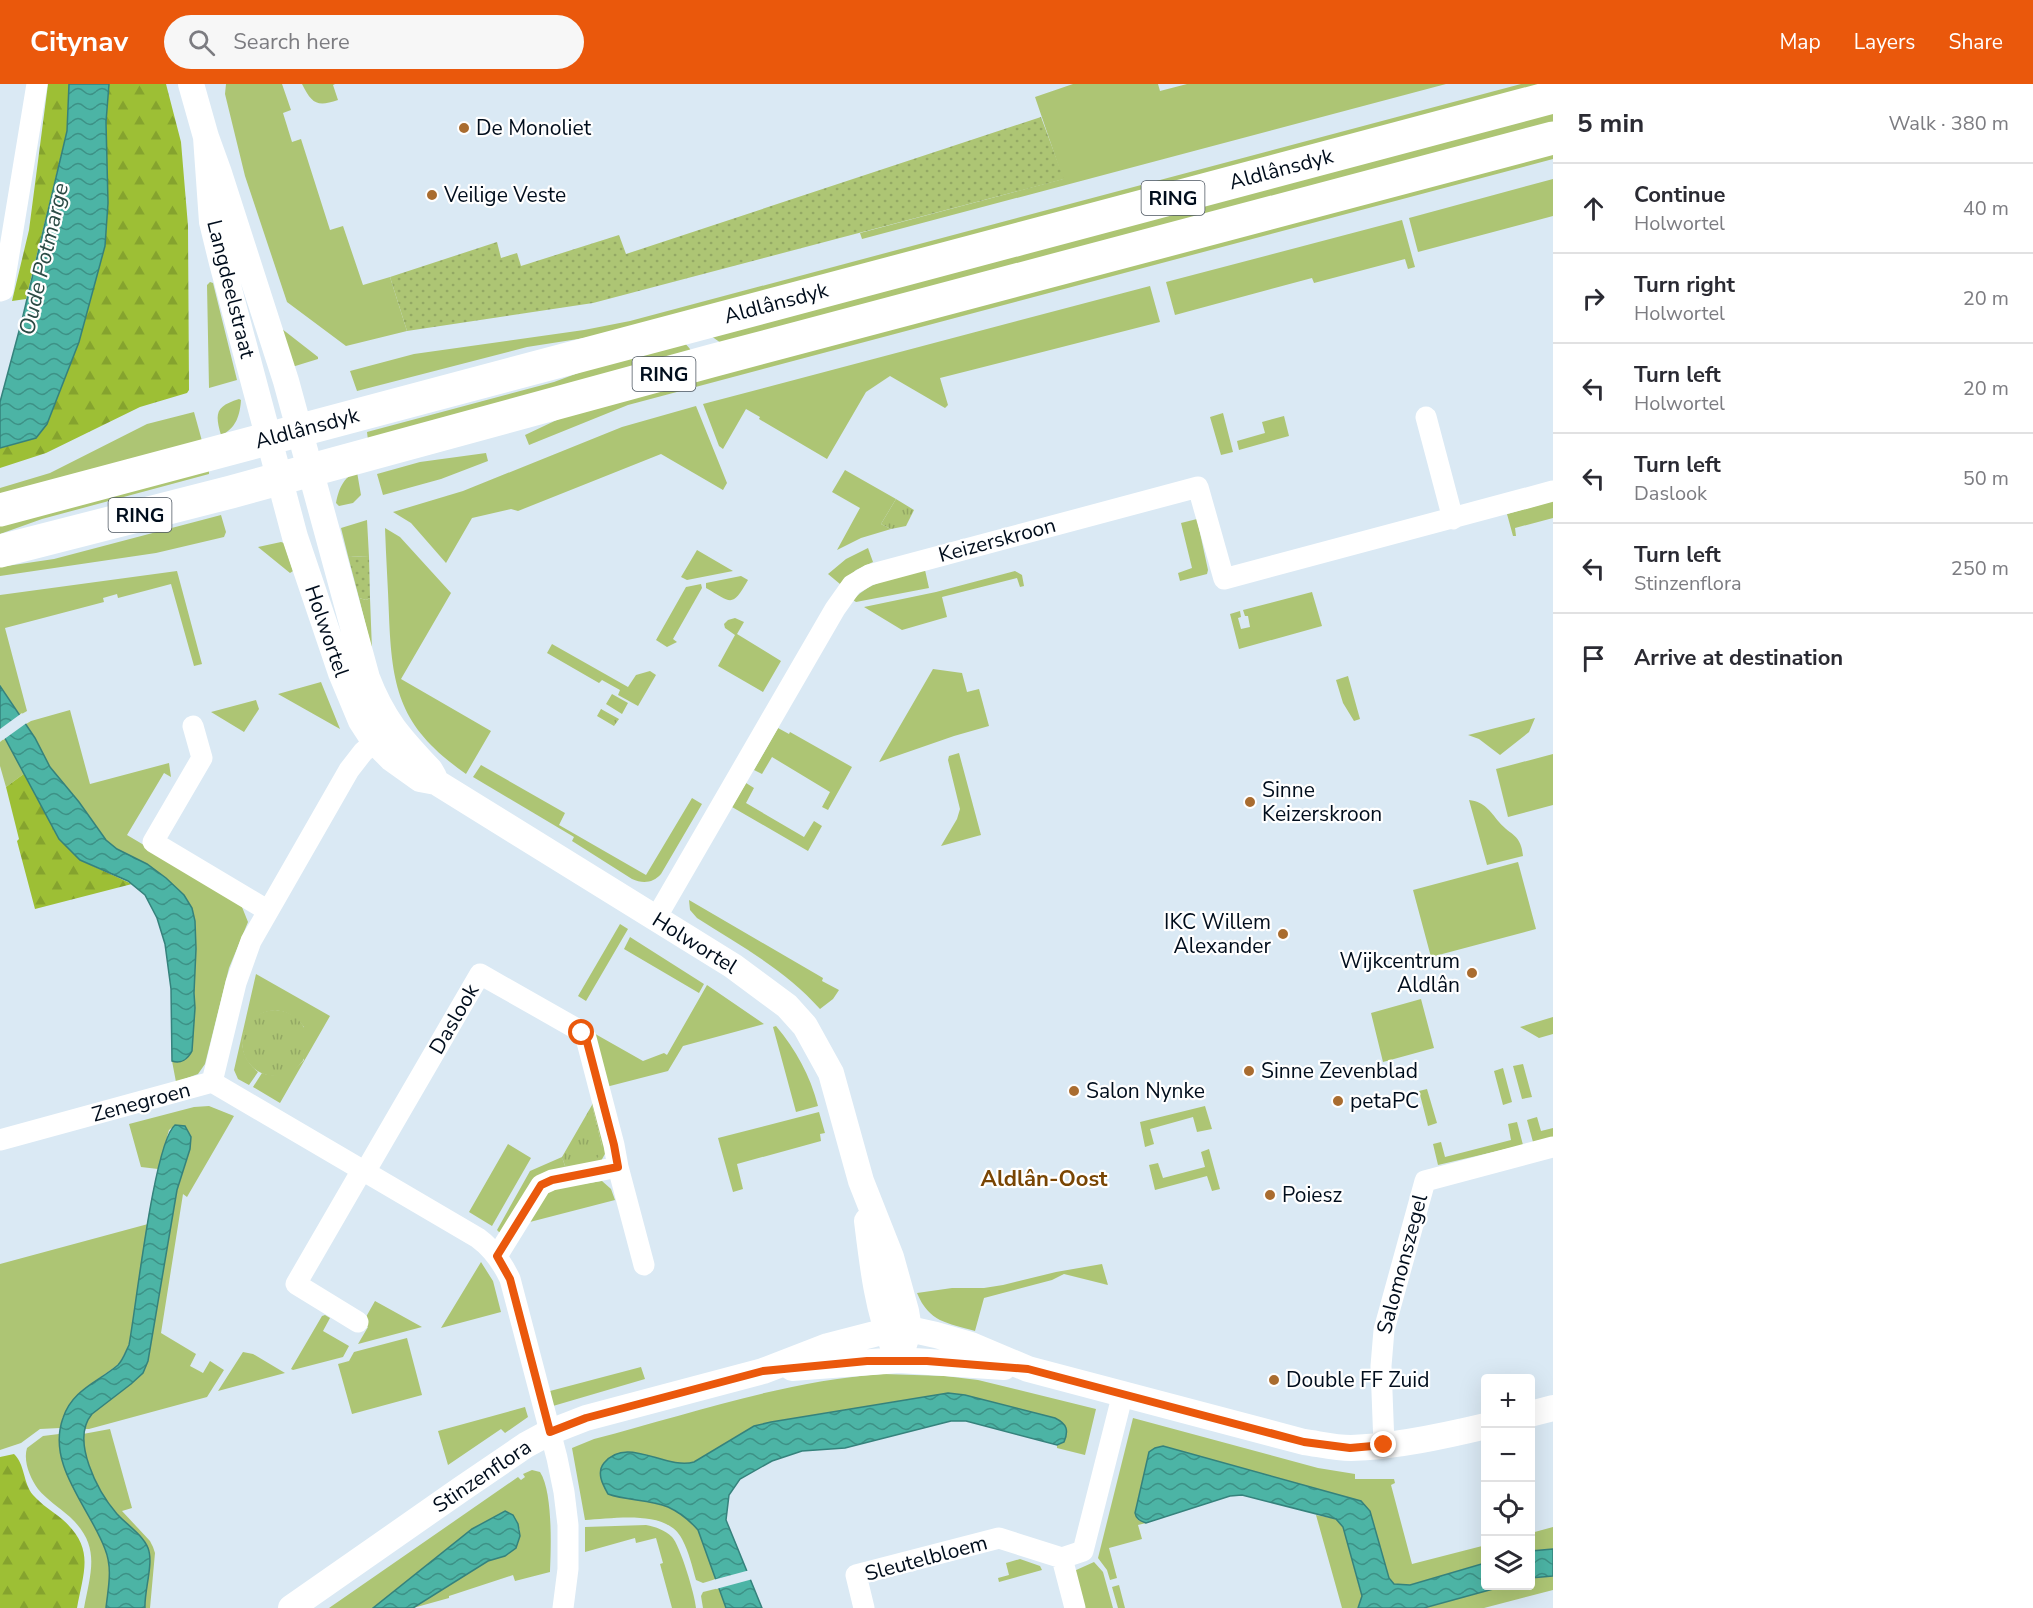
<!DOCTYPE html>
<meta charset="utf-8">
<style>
body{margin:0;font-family:"Nunito Sans",sans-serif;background:#f7f7f7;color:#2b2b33}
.controls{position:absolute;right:18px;bottom:18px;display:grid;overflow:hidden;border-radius:6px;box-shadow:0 6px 24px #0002}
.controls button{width:54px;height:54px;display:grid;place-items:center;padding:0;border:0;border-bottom:2px solid #e1e1e2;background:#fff;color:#2b2b33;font:30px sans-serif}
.stop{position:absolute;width:18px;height:18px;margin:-14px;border:4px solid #ea580c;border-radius:50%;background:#fff}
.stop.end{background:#ea580c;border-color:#fff;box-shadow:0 2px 6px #0008}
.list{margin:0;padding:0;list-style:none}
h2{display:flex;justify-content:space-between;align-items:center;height:78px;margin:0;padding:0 24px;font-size:26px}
h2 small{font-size:20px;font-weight:400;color:#7c7c81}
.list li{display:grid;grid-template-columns:39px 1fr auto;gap:18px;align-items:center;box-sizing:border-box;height:90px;padding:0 24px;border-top:2px solid #e1e1e2}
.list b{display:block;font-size:22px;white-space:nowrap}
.list p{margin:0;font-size:20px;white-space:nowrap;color:#7c7c81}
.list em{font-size:20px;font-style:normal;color:#7c7c81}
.icon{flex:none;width:33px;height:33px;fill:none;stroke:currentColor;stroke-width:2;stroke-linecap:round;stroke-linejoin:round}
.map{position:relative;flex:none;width:1553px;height:1524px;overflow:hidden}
header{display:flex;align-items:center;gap:36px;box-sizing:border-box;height:84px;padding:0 30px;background:#ea580c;color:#fff}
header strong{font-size:28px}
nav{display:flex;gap:33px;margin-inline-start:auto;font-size:21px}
.search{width:420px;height:54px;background:#f7f7f7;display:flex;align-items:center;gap:15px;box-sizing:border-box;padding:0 21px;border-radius:33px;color:#7c7c81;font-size:22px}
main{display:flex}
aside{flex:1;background:#fff}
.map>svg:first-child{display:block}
</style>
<header>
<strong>Citynav</strong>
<div class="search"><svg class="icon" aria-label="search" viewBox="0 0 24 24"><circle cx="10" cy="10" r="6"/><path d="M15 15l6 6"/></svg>Search here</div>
<nav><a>Map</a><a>Layers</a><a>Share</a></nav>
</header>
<main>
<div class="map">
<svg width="1553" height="1524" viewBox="0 0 1553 1524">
<defs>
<pattern id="forest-firs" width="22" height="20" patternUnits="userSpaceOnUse" patternTransform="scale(1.5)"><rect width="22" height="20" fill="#9dbf35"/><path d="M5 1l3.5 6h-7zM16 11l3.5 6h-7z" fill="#85a32e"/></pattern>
<pattern id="park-tufts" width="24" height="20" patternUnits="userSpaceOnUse" patternTransform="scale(1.5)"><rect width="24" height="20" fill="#adc574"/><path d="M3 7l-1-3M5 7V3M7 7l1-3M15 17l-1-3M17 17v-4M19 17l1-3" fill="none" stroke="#93a864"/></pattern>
<pattern id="garden-dots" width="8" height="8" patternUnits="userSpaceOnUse" patternTransform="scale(1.5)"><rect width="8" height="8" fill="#adc574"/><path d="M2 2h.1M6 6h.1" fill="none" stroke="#93a864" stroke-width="1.8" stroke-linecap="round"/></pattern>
<pattern id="water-waves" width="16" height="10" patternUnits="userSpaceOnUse" patternTransform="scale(1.5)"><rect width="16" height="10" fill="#4cb4a5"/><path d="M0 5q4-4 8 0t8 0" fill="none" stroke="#3d9186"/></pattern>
</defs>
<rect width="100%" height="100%" fill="#dae9f4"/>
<path fill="#adc574" d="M226,0h56l9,26 -8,3 9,29 9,-3 29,91 13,-4 20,59 27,-8 17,54 -61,15 -59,-44 -42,-126 -20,-82z
M302,0h33l-2,1 5,15c-21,7 -26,4 -36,-16z
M1073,0h85l2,7 27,-7h259l-584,155 -2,-6 203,-54 -28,-82z
M1521,0h32l-943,250 -83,13 -170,44 -7,-20 64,-17 170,-24 46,-9z
M1553,26v16l-832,217 -10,-7z
M1553,67v8l-925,246 -99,40 -4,-10 55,-26z
M1553,95v37l-135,36 -9,-34z
M1402,136l13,47 -7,2 -3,-10 -91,24 -2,-5 -137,37 -9,-33z
M210,198l3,1 24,97 -28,8 -2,-103z
M1150,202l10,36 -220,56 8,27 -3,3 -55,-32 -24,16 -39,67 -68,-40 1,-2 -14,-8 -23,40 -4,-3 -16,-42z
M277,241l41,32v2l-26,8z
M684,258l6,7 1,4 -323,87 -1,-8 187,-50 59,-22z
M239,315l2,1c-1,15 -5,29 -20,35 -7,-23 -4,-29 18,-36z
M696,322l31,77 -4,7 -62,-36 -143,57 -7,-2 -39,9 -26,45 -35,-40 -18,-11 70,-21 159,-64z
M194,328l8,29 -202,56v-9l50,-15 97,-49z
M1223,329l10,39 -12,3 -11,-38z
M1284,332l5,20 -50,14 -2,-9 28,-8 -3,-11z
M486,369l2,8 -47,18 -58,16 -6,-21 43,-12z
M209,384v6l-167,45 -42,15v-12z
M845,386l51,29 -15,25 10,5 -30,9 -24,12 23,-42 -28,-16z
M357,388l4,23 -8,8 -14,3 -3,-3c3,-14 7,-26 21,-31z
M1553,417v17l-38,10 1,8h-3l-6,-22z
M221,431l5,17 -2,5 -68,16 -156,23v-9l54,-8z
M1197,435l11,51 -1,4 -27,7 -2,-8 14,-5 -11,-45z
M367,436l2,37 -21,-1 -7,-28z
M385,444l15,9 51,56 -50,86 90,52 -25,43c-65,-46 -74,-82 -77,-158 -1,-29 -3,-58 -4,-88z
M281,458l3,1 9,28 -3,2 -32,-26z
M868,464l5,14 -17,8 -16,14 -12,-10 18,-15z
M697,466l36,21 -46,9 -6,-3z
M925,486l4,18 -73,14 -3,-2c18,-20 46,-23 72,-30z
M177,487l25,93 -8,2 -23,-82 -53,14 -1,-4 -14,4 1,4 -99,26 22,83 -7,4 -20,-29v-91z
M1015,487l7,4 2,11 -4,1 -3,-9 -75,19 5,20 -45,13 -38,-23 72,-15z
M741,492l7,4c-16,28 -16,23 -42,8v-5z
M701,500l1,4 -29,51 4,3 -10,5 -11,-7 30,-53z
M1312,508l10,34 -83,23 -9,-35 10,-3 1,6 -3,1 3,11 9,-2 -2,-11h-3l-2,-6z
M359,514l7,2 4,-2 2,52z
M735,534l9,4 -7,12 44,27 -18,31 -45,-26 17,-31 -10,-7 -1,-4 4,-4z
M552,560l76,43 8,-12 14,-4 6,4 -18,31 -20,-11 2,-5 -18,-10 -3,3 -52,-30z
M933,585l29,4 5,19 12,-3 10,37 -35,10 -75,26z
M1348,592l12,43 -6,2 -11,-18 -7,-23z
M321,598l19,47 -62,-35z
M256,616l3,9 -15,23 -33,-20z
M70,626l20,74 79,-21 2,14 -7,-4 -37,62 113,67 8,20 -19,46 -24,96 -7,10 -22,8 -4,-21 5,1 15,-11 3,-43 -1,-15 2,-44 -1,-28 -48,-57 -30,-15 -11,-9 -27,-38 -29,-35 -24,-43 5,-3z
M1535,634l-6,14 -29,23 -21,-16 -11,-4z
M778,644l11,6 1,-2 62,35 -24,43 -6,-3 8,-15 -58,-35 -10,17 -8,-4z
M5,654l20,35 -19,14 -6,-21v-24z
M959,669l22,82 -40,11 16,-27 3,-10 -12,-49 1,-4z
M1553,670v51l-45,12 -12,-48z
M481,681l84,48 -6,12 87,50 46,-77 10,6 -41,70c-8,9 -18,10 -29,5l-60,-38 2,-4 -101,-60z
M746,699l8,5 -8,15 58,34 10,-16 8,5 -14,25 -76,-44z
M1469,716c16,2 21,11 30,22 12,14 22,12 24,34l-36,9z
M1518,778l18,67 -105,28 -18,-67z
M689,816l134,78 -1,3 17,9 -6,9 -13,10c-35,-39 -79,-63 -123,-91l-7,-8z
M620,840l8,5 -42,72 -8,-5z
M630,853l74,47 -5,9 -75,-44z
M256,890l74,42 -50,87 -27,-16 9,-14c15,6 32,-1 42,-13v-33c-33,-44 -89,10 -46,45l-9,13 -11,-6 -4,-9z
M707,901l57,39 -81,22 -15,25 -62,16 -16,-56 53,30 21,-8 3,2z
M1421,915l13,49 -51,14 -12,-49z
M1553,933v17l-14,4 -19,-11z
M776,942c20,24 34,49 42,80l-22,6 -23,-85z
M1523,980l9,33 -10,2 -9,-33z
M1503,984l9,34 -9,3 -9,-34z
M1427,1005l10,34 -9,3 -9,-35z
M594,1016l12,52 -5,9 -56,13 -43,61 -5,-5 33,-59 32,-14 3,9 37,-20 -10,-41z
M209,1022l25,10 -47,81 -4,-3 -22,139 35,21 -6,12 13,7 7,-12 14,9 -17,27 -118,32h-6l3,-8 6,-7 39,-30 12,-11 5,-12 29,-171 13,-41 -15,-24 -6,5 -11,39 -17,-2 -12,-43 65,-17z
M1205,1022l7,23 -15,3 -4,-15 -43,12 4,15 -9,3 -5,-25z
M819,1028l6,21 -5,1 1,7 -84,23 6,25 -10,3 -15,-54z
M1537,1033l4,14 12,-3v9l-20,5 -6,-22z
M1517,1038l6,23 -85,20 -5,-21 8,-2 4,15 66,-17 -3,-16z
M508,1060l23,14 -39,68 -23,-14z
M1209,1065l11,40 -8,2 -5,-15 -52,14 -6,-25 9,-2 5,15 42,-11 -4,-15z
M602,1097l9,8 4,11 -89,23 23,-34z
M148,1140l-19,121 -10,19 -38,27 -18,26 -3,11 -20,1 -19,14 -21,7v-186z
M481,1178l12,19 8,31 -60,16z
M1102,1180l6,21 -44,-11 -12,6 -68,18 -9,33c-28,-8 -46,-9 -58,-38l35,-5h32l19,-3 53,-13z
M375,1217l47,26 -64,17 10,-17 -6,-3z
M325,1231l5,3 -7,13 26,15 -6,11 -50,13 -2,-1 31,-53z
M407,1254l15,57 -70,19 -14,-50 11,-3 5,-9z
M243,1268l10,2 32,19 -67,18z
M641,1283l4,12 -92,27 -3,-15z
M883,1290l62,2 33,4 118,29 -11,46 -28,-7v-3l7,-3 -99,-47 -17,-2 -177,29 -17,4 -60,36c-26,7 -49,-14 -75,-9l-17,27 6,14c19,7 41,5 60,13 11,5 23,15 30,23l18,49 -13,4 -7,-3c-4,-14 -7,-28 -14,-41 -15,-30 -69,-20 -97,-19l-13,-72 22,-9c95,-25 190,-58 289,-65z
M525,1323l3,10 -23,16 -4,-4 -53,36 -10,-34z
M1133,1334l185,50 37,6v5h39l1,4 -4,2 21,79 74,-19 -1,18 -75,22 -16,-1 -5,-6 -19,-67 -221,-59 -14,61 3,7 8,3 -8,2 4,14 -33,9 8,30 -7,2 -3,-10 -9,-12z
M110,1345l22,79 -10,3 28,30 3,6 2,6 -5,55h-5c-1,-18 7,-38 4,-55 -3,-15 -22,-28 -32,-39 -18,-20 -34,-53 -34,-80z
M59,1350c-2,50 43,85 51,133 2,13 -3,28 -4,41h-22c7,-37 17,-62 -14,-91 -11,-10 -23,-17 -32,-28 -8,-11 -15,-28 -11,-41l16,-12z
M532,1386l8,2c13,20 11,76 10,100l-35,9 -2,-6 -64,21v2l-36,10 75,-47 17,-5 15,-26 -7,-15 -8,-4 -33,18 -99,79h-44l189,-131 3,3 4,-3 -2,-3z
M1316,1431l20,4 7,8 19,70 -4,11h-16z
M646,1441c10,2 19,5 26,12 8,8 23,58 24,71h-24l-12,-44 3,-1 -7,-25 -20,5 -1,-5 -50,14v-25z
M1553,1443v22l-22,2v-18z
M1020,1475l20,7 2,4 -43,12 -1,-4 11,-3 -3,-12z
M1094,1478l9,10 10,36h-29l-10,-37z
M1553,1492v14l-69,18h-60l80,-22h26l1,-8z
M1119,1501l6,23h-7l-6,-21z
M719,1504l7,20h-23l-2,-12 2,-4z"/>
<path fill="url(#forest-firs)" d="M48,0h21l-2,47 -41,168 -14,2 17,-71z
M109,0h57l15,58 7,84 1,164 -2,3 -47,14 -94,46 -46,15v-20l36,-10 11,-14 32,-82 26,-96 3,-43 -2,-81z
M25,689l34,66 21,21 52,24 -97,25 -18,-68 2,-2 -13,-52z
M14,1370c11,10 9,29 19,41 9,10 19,16 29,24 33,29 22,51 15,89h-77v-151z"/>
<path fill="url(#park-tufts)" d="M896,415l18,11 -8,16 -15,3 -10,-5z
M612,610l16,9 -6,11 -16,-10z
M601,625l18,10 -5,7 -17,-10z
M242 959a33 33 0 1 1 66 0a33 33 0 1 1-66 0Z
M592,1021l10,41 -2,9 -5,5 -30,6 -3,-9z"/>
<path fill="url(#garden-dots)" d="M1041,33l23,62 -471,124 -186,28 -17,-54 107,-35 4,16 16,-5 4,13 98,-31 7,19z
M348,472l21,1 1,41 -4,2 -7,-2z"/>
<path fill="url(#water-waves)" stroke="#35827c" stroke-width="1.5" d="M69,0h40l-3,38 2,81 -3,43 -26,96 -32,82 -11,14 -36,10v-46l22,-82 41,-172 4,-17z
M0,602l35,52 15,29 29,35 27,38 11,9 30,15 19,14 18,17 8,13 3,13 1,28 -2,44 1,15 -3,43c-4,8 -11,13 -20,10l-1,-72 -6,-45 -8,-26 -12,-23 -17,-14 -48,-21 -21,-21 -59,-110z
M175,1041l10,1 6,11 -1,12 -13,41 -29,171 -5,12 -12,11 -39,30c-22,26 6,78 25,100 9,10 26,21 31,34 6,15 -4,43 -3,60h-39c2,-20 7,-39 -1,-59 -15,-41 -59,-84 -42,-131 9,-28 35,-36 55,-53 5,-5 8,-14 11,-20 7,-37 25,-203 46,-220z
M948,1309l17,2 90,23c12,6 14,12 9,24l-7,3 -91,-24h-15l-106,27 -43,3 -30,10 -32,18 -11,16 -3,25 36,88h-36l-28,-78c-7,-8 -19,-18 -30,-23 -19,-8 -41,-6 -60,-13 -5,-9 -12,-21 -4,-31 23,-28 61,7 90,-1l60,-36 17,-4z
M1163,1362l198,55 9,10 19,67 5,6 16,1 75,-22 1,23h18l-80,22h-66l4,-12 -19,-69 -7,-8 -94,-24 -12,1 -84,27c-6,-2 -10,-4 -11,-10l14,-61 6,-4z
M505,1427l8,4 5,9 2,12 -4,12 -11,8 -17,5 -75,47h-40l99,-79z
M1553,1465v27l-22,2v-27z"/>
<path fill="#dae9f4" d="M22,629l6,9 -25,18 -3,-5v-6z
M750,1486l3,9 -37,10 -3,-9z"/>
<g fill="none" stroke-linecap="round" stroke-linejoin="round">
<path stroke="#fff" stroke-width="21" d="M0,207l3,-1 34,-206
M1426,333l27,102
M193,642l9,32 -49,84 114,68
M656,834l179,-309 17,-24 17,-10 329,-88 26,92 329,-88
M212,998l266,156c15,11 24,24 32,41l47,179 7,34 4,33v44l-5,39
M212,998l24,-99 15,-42 98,-171 14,-18 24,-21
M0,1056l212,-58
M618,1083l26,98
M365,1088l115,-198 97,55 9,9 28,107 4,22 -66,13 -11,5 -44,71
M358,1238l-62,-38 66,-114
M1384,1361l-3,-79 3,-36 41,-149 128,-34
M864,1524l-8,-33 143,-37 63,20
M1075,1524l-13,-50 21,-7 40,-158"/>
<path stroke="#fff" stroke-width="26" d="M191,0l15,53 13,36 67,208 81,297c16,42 33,60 63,92l4,7
M206,53l6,85 10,41 73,274 46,136 20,48 13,20 18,18 28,20 16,3 297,184 54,40 18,20 26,47 30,108 30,76 15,54 3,18 -10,31
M867,1137c5,40 10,88 26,125
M792,1284l107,-8 105,7
M1530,1330l23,-6
M291,1524l169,-118 66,-45 24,-13 36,-14 177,-47 65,-25 58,-15 23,-2 27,6 35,10 57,24 276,73c15,2 31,6 47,6 43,-1 93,-12 135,-22"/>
<path stroke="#fff" stroke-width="33" d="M0,426l1553,-413
M0,467l231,-59 480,-131 842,-223"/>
</g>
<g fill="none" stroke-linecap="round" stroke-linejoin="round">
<path stroke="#ea580c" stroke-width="8" d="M582,949l4,5 28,107 4,22 -66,13 -11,5 -44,71 13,23 40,153 36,-14 177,-47 104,-10h60l101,8 276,73 46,6 34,-3"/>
</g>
<g fill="#a96c2f" stroke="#fff" stroke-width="2">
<circle cx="464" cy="44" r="6"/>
<circle cx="432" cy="111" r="6"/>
<circle cx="1250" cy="718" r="6"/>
<circle cx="1283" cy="850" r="6"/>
<circle cx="1472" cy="889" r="6"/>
<circle cx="1249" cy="987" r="6"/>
<circle cx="1074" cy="1007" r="6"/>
<circle cx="1338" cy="1017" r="6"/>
<circle cx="1270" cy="1111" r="6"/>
<circle cx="1274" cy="1296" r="6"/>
</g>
<g text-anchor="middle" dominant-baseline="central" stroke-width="4.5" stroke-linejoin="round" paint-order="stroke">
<g fill="#fff" stroke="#4c5660" stroke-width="1.5">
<rect x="1141.5" y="97" width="63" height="34" rx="4.5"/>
<rect x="632.5" y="273" width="63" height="34" rx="4.5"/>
<rect x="108.5" y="414" width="63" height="34" rx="4.5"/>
</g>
<g font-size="20" font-weight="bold" fill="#000d1c">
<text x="1173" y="114">RING</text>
<text x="664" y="290">RING</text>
<text x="140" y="431">RING</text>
</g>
<g font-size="21" fill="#000d1c" stroke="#fff" text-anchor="start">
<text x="476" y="44">De Monoliet</text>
<text x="444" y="111">Veilige Veste</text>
<text x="1262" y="706">Sinne<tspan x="1262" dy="24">Keizerskroon</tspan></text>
<text x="1271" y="838" text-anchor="end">IKC Willem<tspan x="1271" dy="24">Alexander</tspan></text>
<text x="1460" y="877" text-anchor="end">Wijkcentrum<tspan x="1460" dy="24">Aldlân</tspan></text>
<text x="1261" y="987">Sinne Zevenblad</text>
<text x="1086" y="1007">Salon Nynke</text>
<text x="1350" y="1017">petaPC</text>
<text x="1282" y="1111">Poiesz</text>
<text x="1286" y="1296">Double FF Zuid</text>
</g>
<g font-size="21" fill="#000d1c" stroke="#fff">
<text transform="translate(1281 85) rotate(-15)">Aldlânsdyk</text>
<text transform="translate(231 205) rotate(76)">Langdeelstraat</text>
<text transform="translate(776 219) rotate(-15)">Aldlânsdyk</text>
<text transform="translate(307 344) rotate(-15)">Aldlânsdyk</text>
<text transform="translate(997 456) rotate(-15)">Keizerskroon</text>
<text transform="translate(327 547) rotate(71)">Holwortel</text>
<text transform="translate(695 859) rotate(32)">Holwortel</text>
<text transform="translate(454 935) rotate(-60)">Daslook</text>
<text transform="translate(141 1018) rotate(-15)">Zenegroen</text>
<text transform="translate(1402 1180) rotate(-75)">Salomonszegel</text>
<text transform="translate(482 1392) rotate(-34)">Stinzenflora</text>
<text transform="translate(926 1474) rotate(-15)">Sleutelbloem</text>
</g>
<g font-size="22" font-style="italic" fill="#2b4b45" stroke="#fff">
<text transform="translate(44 175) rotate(-77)">Oude Potmarge</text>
</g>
<g font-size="22" font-weight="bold" fill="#794503" stroke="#fff">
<text x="1044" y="1095">Aldlân-Oost</text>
</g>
</g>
</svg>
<div class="controls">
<button>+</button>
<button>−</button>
<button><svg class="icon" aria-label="locate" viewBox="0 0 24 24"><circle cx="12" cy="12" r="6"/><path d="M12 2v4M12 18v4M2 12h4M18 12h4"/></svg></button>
<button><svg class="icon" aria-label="layers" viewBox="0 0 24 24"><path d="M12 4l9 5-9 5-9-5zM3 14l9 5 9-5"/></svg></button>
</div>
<div class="stop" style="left:582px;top:949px"></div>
<div class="stop end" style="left:1384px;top:1361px"></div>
</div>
<aside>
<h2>5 min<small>Walk · 380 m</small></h2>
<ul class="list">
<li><svg class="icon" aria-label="ahead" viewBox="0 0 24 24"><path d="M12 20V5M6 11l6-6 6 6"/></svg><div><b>Continue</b><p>Holwortel</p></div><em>40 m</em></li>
<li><svg class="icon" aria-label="right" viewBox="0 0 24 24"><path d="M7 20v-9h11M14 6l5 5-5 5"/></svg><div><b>Turn right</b><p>Holwortel</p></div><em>20 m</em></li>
<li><svg class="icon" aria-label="left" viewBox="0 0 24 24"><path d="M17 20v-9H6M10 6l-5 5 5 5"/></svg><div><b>Turn left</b><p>Holwortel</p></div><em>20 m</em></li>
<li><svg class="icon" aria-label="left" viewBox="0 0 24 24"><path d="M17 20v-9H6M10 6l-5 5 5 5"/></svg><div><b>Turn left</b><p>Daslook</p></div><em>50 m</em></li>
<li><svg class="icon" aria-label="left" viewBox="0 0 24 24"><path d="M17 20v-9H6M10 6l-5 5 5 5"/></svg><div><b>Turn left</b><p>Stinzenflora</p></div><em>250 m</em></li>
<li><svg class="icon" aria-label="arrive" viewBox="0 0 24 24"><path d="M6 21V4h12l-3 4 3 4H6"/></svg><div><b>Arrive at destination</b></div></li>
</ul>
</aside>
</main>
